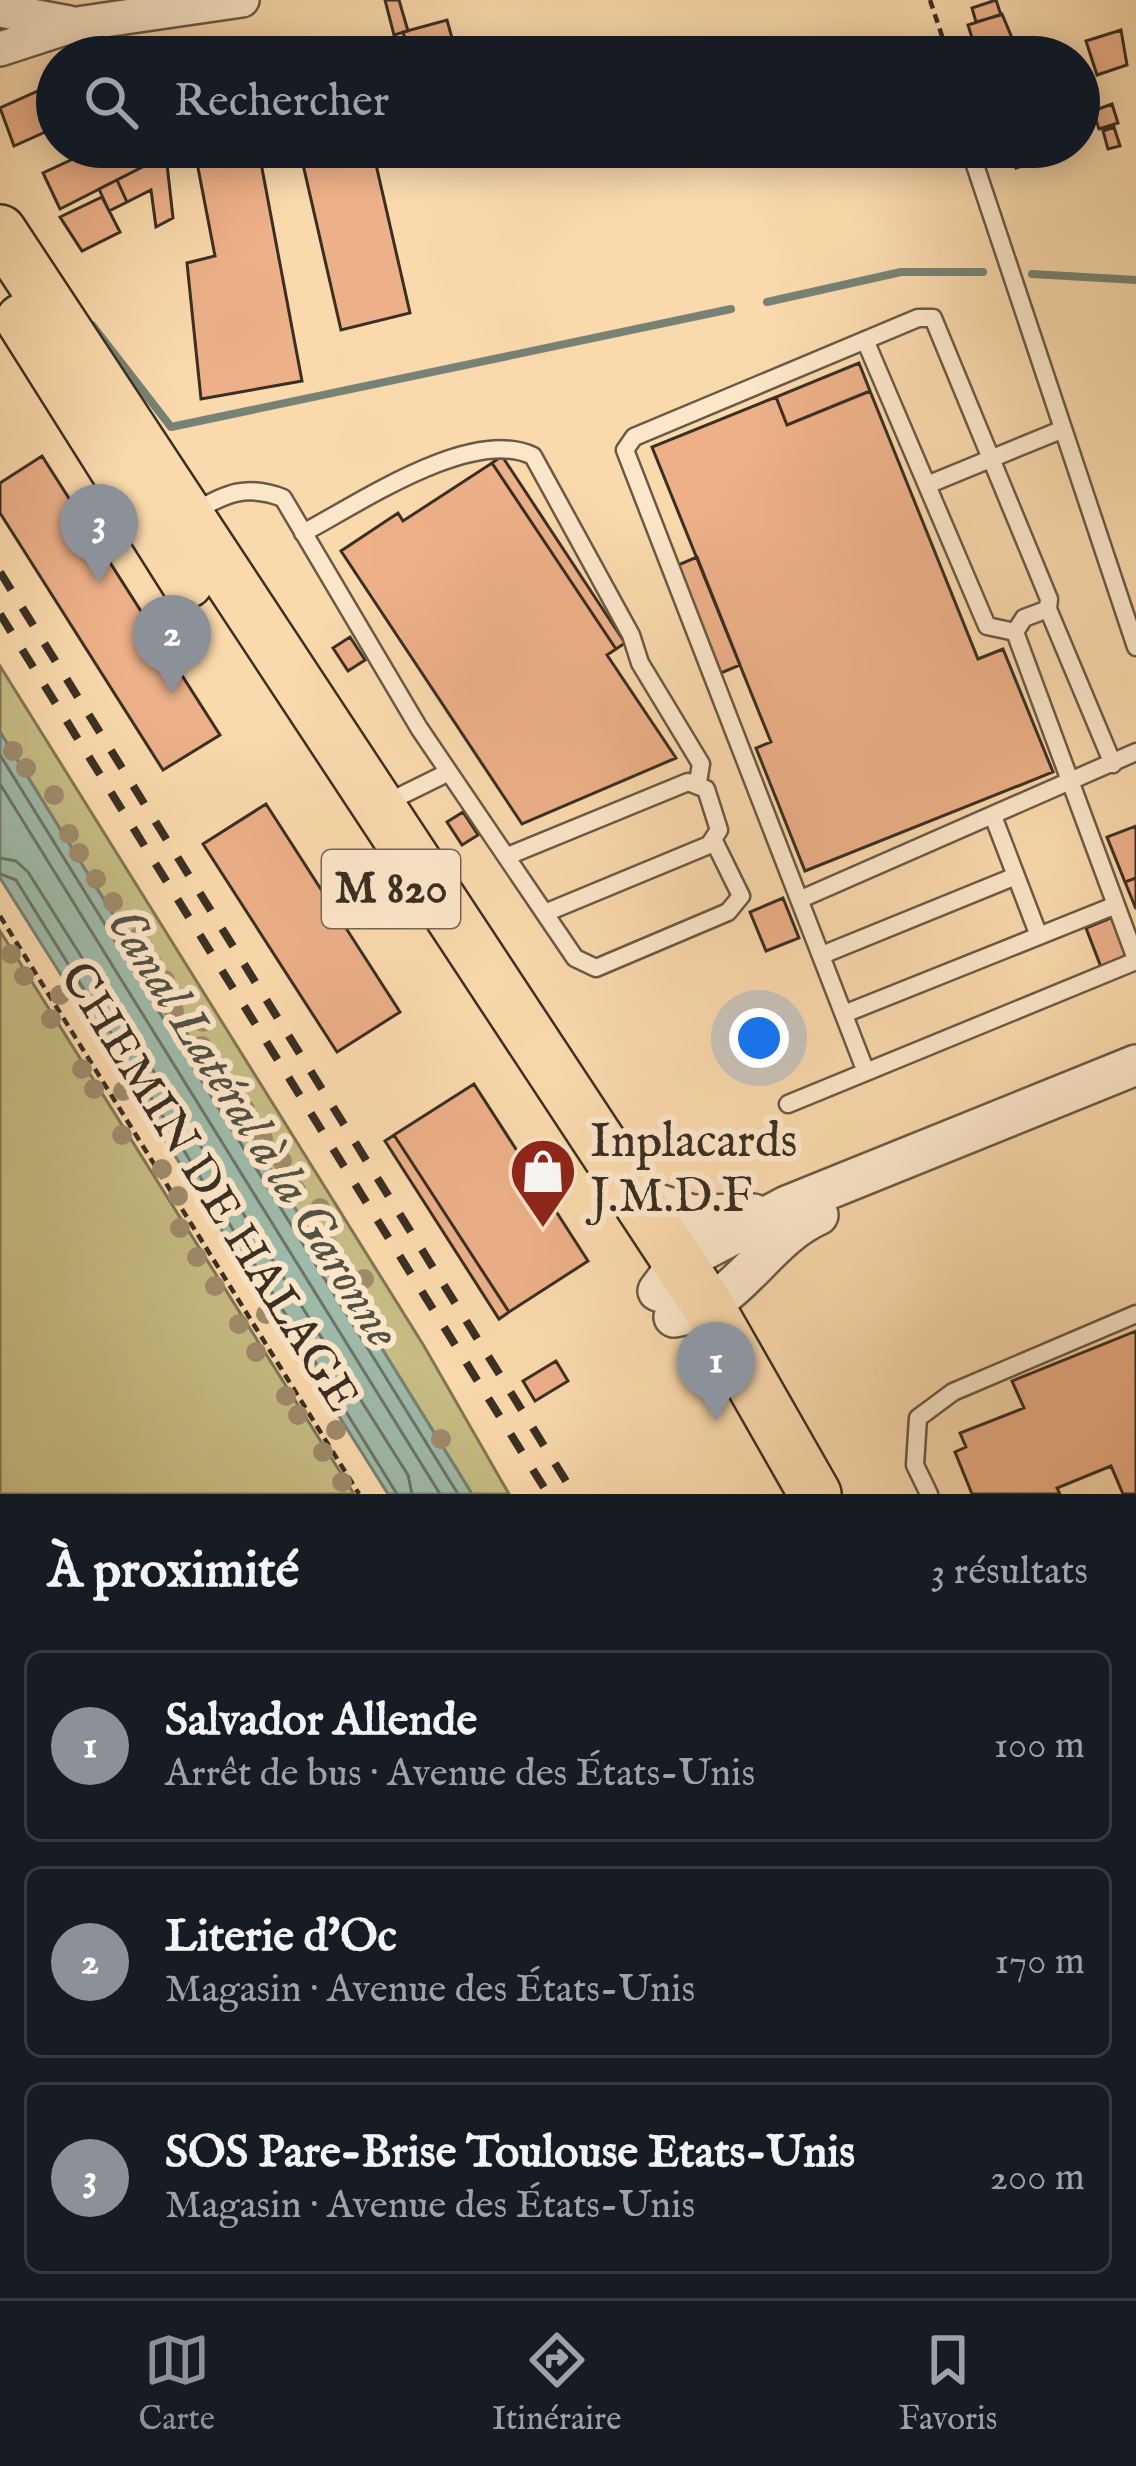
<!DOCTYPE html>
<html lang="fr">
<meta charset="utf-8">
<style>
body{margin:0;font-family:"IM FELL English",serif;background:#20242c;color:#f1f3f6}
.you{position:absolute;left:759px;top:1038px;width:42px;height:42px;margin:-30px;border:9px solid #fff;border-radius:50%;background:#1a73e8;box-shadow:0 0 0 18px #1a73e833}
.badge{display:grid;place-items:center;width:78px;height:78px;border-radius:50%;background:#8c9099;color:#fff;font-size:39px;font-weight:700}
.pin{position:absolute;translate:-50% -99px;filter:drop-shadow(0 3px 6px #0008)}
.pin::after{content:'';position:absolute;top:63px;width:42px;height:36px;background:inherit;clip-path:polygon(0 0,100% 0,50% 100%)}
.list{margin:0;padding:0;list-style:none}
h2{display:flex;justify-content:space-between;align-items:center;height:156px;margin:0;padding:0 48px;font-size:51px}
h2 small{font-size:39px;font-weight:400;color:#9ea1a6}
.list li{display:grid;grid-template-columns:78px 1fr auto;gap:36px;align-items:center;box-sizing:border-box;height:192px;margin:0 24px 24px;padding:0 24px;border:3px solid #363941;border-radius:18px}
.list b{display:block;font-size:45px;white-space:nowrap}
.list p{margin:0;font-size:39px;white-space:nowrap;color:#9ea1a6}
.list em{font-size:39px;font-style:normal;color:#9ea1a6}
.icon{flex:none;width:66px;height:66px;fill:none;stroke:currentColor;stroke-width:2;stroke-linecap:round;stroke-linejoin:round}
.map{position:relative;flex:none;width:1136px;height:1494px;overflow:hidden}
.search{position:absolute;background:#171b24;box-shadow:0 6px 30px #0003;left:36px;right:36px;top:36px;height:132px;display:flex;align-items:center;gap:30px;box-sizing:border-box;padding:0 42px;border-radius:66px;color:#9ea1a6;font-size:45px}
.sheet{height:804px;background:#171b24}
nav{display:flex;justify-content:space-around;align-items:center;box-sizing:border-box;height:168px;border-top:3px solid #363941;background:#171b24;font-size:33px;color:#9ea1a6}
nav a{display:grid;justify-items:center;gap:6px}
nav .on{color:#8c9099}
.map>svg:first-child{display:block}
</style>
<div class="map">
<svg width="1136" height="1494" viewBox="0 0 1136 1494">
<rect width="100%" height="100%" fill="#fad9ac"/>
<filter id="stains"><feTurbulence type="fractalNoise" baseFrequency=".00167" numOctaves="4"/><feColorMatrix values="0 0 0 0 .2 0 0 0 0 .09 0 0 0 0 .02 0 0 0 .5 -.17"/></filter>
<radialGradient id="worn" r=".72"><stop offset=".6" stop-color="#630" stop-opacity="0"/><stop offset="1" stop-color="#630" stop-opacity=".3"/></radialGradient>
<path fill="#c6bc84" stroke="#807654" stroke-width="3" d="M0,666l424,680 85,148h-37l-472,-762z
M0,931l354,563h-354z"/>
<path fill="#9ebaa9" stroke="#768273" stroke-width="3" d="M0,732l472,762h-84l-388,-616z"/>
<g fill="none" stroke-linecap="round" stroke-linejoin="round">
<path stroke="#6c7466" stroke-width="3" d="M0,755l458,739
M0,784l440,710
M0,858l16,3 12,11 380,603 4,19
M0,874l16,6 381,614"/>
<path stroke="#768273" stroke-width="8" d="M1032,274l104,6
M767,302l134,-30h82
M92,325l79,102 560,-118"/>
</g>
<path fill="#edb089" stroke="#392f23" stroke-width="3" d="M385,0h14l9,31 -14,4z
M996,0l5,15 -25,7 -4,-14z
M1002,14l18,43h-42l-10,-32z
M447,20l8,29 -45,8 -7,-25z
M1121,30l6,35 -30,10 -11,-34z
M348,43l3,14h-61z
M49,86l8,19 -1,28 -18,-42z
M38,91l16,37 -40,18 -14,-38z
M1112,104l6,19 -19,6 -6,-18z
M1114,127l6,19 -12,3 -5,-18z
M99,147h66l1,8 -106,54 -17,-36z
M194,147h64l44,234 -101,18 -14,-136 28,-7z
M299,147h73l38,166 -69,17z
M1010,147h45l2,8 -41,13z
M166,155l7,63 -17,9 -5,-37 -24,12 -10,-22z
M117,180l10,22 -18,9 -10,-22z
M102,197l18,35 -38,19 -22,-34z
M859,363l11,28 -83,34 -11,-28z
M870,391l108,268 25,-10 50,123 -248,99 -49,-123 15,-6 -119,-295 124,-50 11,28z
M42,456l178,279 -57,35 -163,-257v-30z
M502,456l123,187 -9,6 -124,-186z
M492,463l124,186 -9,6 69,103 -154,66 -181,-273 57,-38 5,8z
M697,557l43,108 -19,8 -43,-108z
M350,637l15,23 -17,11 -15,-23z
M266,804l134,208 -63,40 -134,-208z
M463,812l15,23 -16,10 -15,-23z
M1136,826v52l-11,4 -18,-45z
M1136,878v31l-11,-27z
M783,898l16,40 -33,13 -16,-39z
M1113,917l15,39 -27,11 -15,-39z
M474,1084l114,177 -79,51 -115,-177z
M394,1135l115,177 -10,7 -114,-178z
M1136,1331v163h-13l-12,-28 -54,22 3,6h-88l-17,-42 11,-5 -6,-14 64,-25 -12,-27z
M556,1361l12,20 -33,20 -12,-20z"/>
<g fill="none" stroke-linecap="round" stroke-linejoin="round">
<defs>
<path id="service" d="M973,159l163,488
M865,340l122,286 28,6
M927,485l134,-55
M194,512c32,-19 53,-28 89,-14l136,230 156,230 21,10 132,-56 13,-16 -28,-57
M303,533c55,-29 169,-107 230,-77l98,179 9,28 61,101 -3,18
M1048,609l65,155
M1015,632l121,327
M382,805l67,-33
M993,816l46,120
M510,855l178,-73 18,7 13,41 -10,15 -164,68
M801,899l335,-147
M822,955l194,-79
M844,1014l272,-109
M866,1072l270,-111
M788,1104l78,-32 -241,-622 9,-13 284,-119h15l116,281 -1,10 -24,9 -9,14
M929,1494l-14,-29 3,-47 35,-26 183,-78"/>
<path id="minor" d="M0,10l69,13
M0,49l77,-25 165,-24"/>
<path id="tertiary" d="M636,1197l56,18 61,-1
M658,1291l21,-28 108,-57 349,-141
M674,1317c64,-10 88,-77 144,-102"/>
<path id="primary" d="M0,231l709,1077 106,186
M22,320l165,262"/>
</defs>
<use href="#service" stroke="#695a45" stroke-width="21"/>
<use href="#minor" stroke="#695a45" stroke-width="38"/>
<use href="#tertiary" stroke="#695a45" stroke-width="44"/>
<use href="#primary" stroke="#392f23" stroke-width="56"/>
<path stroke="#392f23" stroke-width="4.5" stroke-dasharray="9 6" stroke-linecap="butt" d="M930,0l19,57
M0,916l359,578"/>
<use href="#service" stroke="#fce6c9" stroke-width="16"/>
<use href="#minor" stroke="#fce6c9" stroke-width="33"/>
<use href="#tertiary" stroke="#fce6c9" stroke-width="39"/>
<use href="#primary" stroke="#fad9ac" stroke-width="51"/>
<path stroke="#392f23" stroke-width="8" stroke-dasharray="21 21" stroke-linecap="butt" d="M0,572l574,922
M0,614l548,880"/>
</g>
<g fill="#9f8b6b">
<circle cx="13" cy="751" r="10"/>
<circle cx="26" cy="768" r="10"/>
<circle cx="54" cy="795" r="10"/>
<circle cx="69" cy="834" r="10"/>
<circle cx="79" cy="853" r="10"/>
<circle cx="96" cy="879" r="10"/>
<circle cx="113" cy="902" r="10"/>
<circle cx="137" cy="938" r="10"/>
<circle cx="11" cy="954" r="10"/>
<circle cx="151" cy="961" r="10"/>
<circle cx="24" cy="976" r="10"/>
<circle cx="165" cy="980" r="10"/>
<circle cx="60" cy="995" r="10"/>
<circle cx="174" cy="1011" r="10"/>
<circle cx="51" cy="1019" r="10"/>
<circle cx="203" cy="1022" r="10"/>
<circle cx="202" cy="1046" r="10"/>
<circle cx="82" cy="1069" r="10"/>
<circle cx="94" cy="1089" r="10"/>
<circle cx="123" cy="1091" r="10"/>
<circle cx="245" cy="1109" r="10"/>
<circle cx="122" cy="1135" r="10"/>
<circle cx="263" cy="1139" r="10"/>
<circle cx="282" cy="1161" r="10"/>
<circle cx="162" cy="1169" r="10"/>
<circle cx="296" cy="1190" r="10"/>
<circle cx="178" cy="1196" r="10"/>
<circle cx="320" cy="1208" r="10"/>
<circle cx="180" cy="1228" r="10"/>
<circle cx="329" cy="1246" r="10"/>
<circle cx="197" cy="1257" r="10"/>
<circle cx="342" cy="1274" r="10"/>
<circle cx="364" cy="1279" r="10"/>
<circle cx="215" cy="1286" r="10"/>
<circle cx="266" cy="1314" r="10"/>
<circle cx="239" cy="1324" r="10"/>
<circle cx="256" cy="1352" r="10"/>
<circle cx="286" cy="1396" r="10"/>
<circle cx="298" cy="1415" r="10"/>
<circle cx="336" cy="1430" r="10"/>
<circle cx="441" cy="1439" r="10"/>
<circle cx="323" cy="1452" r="10"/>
<circle cx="342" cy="1482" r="10"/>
</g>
<defs>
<symbol id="shop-pin" viewBox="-11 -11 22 30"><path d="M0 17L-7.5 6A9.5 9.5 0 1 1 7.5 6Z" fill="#8f2418" stroke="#fce6c9"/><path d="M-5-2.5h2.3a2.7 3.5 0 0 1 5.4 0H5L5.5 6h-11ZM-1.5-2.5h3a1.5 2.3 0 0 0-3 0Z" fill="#fff"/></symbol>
</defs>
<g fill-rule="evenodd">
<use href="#shop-pin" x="505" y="1133" width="76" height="104"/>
</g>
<g text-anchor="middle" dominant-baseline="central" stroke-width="12" stroke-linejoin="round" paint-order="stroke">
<rect fill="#fce6c9" stroke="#746655" stroke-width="3" x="322" y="850" width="138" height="78" rx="9"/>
<g font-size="45" font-weight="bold" fill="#392f23">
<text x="391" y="889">M 820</text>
</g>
<g font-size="48" fill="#392f23" stroke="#fce6c9" text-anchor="start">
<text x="590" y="1143">Inplacards<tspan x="590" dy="55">J.M.D.F</tspan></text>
</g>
<g font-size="48" fill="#392f23" stroke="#fce6c9">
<text transform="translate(208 1188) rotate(58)">CHEMIN DE HALAGE</text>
</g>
<g font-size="51" font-style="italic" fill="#525244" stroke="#fce6c9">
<text transform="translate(252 1129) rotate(58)">Canal Latéral à la Garonne</text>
</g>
</g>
<rect width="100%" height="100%" filter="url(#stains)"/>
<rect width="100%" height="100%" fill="url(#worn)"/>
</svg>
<div class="you"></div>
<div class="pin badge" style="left:716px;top:1421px">1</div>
<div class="pin badge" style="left:172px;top:694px">2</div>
<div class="pin badge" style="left:99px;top:583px">3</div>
<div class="search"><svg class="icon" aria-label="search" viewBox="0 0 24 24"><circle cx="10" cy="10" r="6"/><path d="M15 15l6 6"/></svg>Rechercher</div>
</div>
<section class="sheet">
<h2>À proximité<small>3 résultats</small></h2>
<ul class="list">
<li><span class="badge">1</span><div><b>Salvador Allende</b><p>Arrêt de bus · Avenue des États-Unis</p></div><em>100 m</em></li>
<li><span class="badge">2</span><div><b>Literie d'Oc</b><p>Magasin · Avenue des États-Unis</p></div><em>170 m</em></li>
<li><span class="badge">3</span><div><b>SOS Pare-Brise Toulouse Etats-Unis</b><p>Magasin · Avenue des États-Unis</p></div><em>200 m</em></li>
</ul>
</section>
<nav>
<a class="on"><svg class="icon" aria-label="map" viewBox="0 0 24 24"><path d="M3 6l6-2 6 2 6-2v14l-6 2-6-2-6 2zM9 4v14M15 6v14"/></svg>Carte</a>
<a><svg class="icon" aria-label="directions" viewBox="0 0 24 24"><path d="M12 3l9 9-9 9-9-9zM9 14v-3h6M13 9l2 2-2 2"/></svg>Itinéraire</a>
<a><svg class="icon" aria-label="saved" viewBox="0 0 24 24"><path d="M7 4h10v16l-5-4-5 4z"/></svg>Favoris</a>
</nav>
